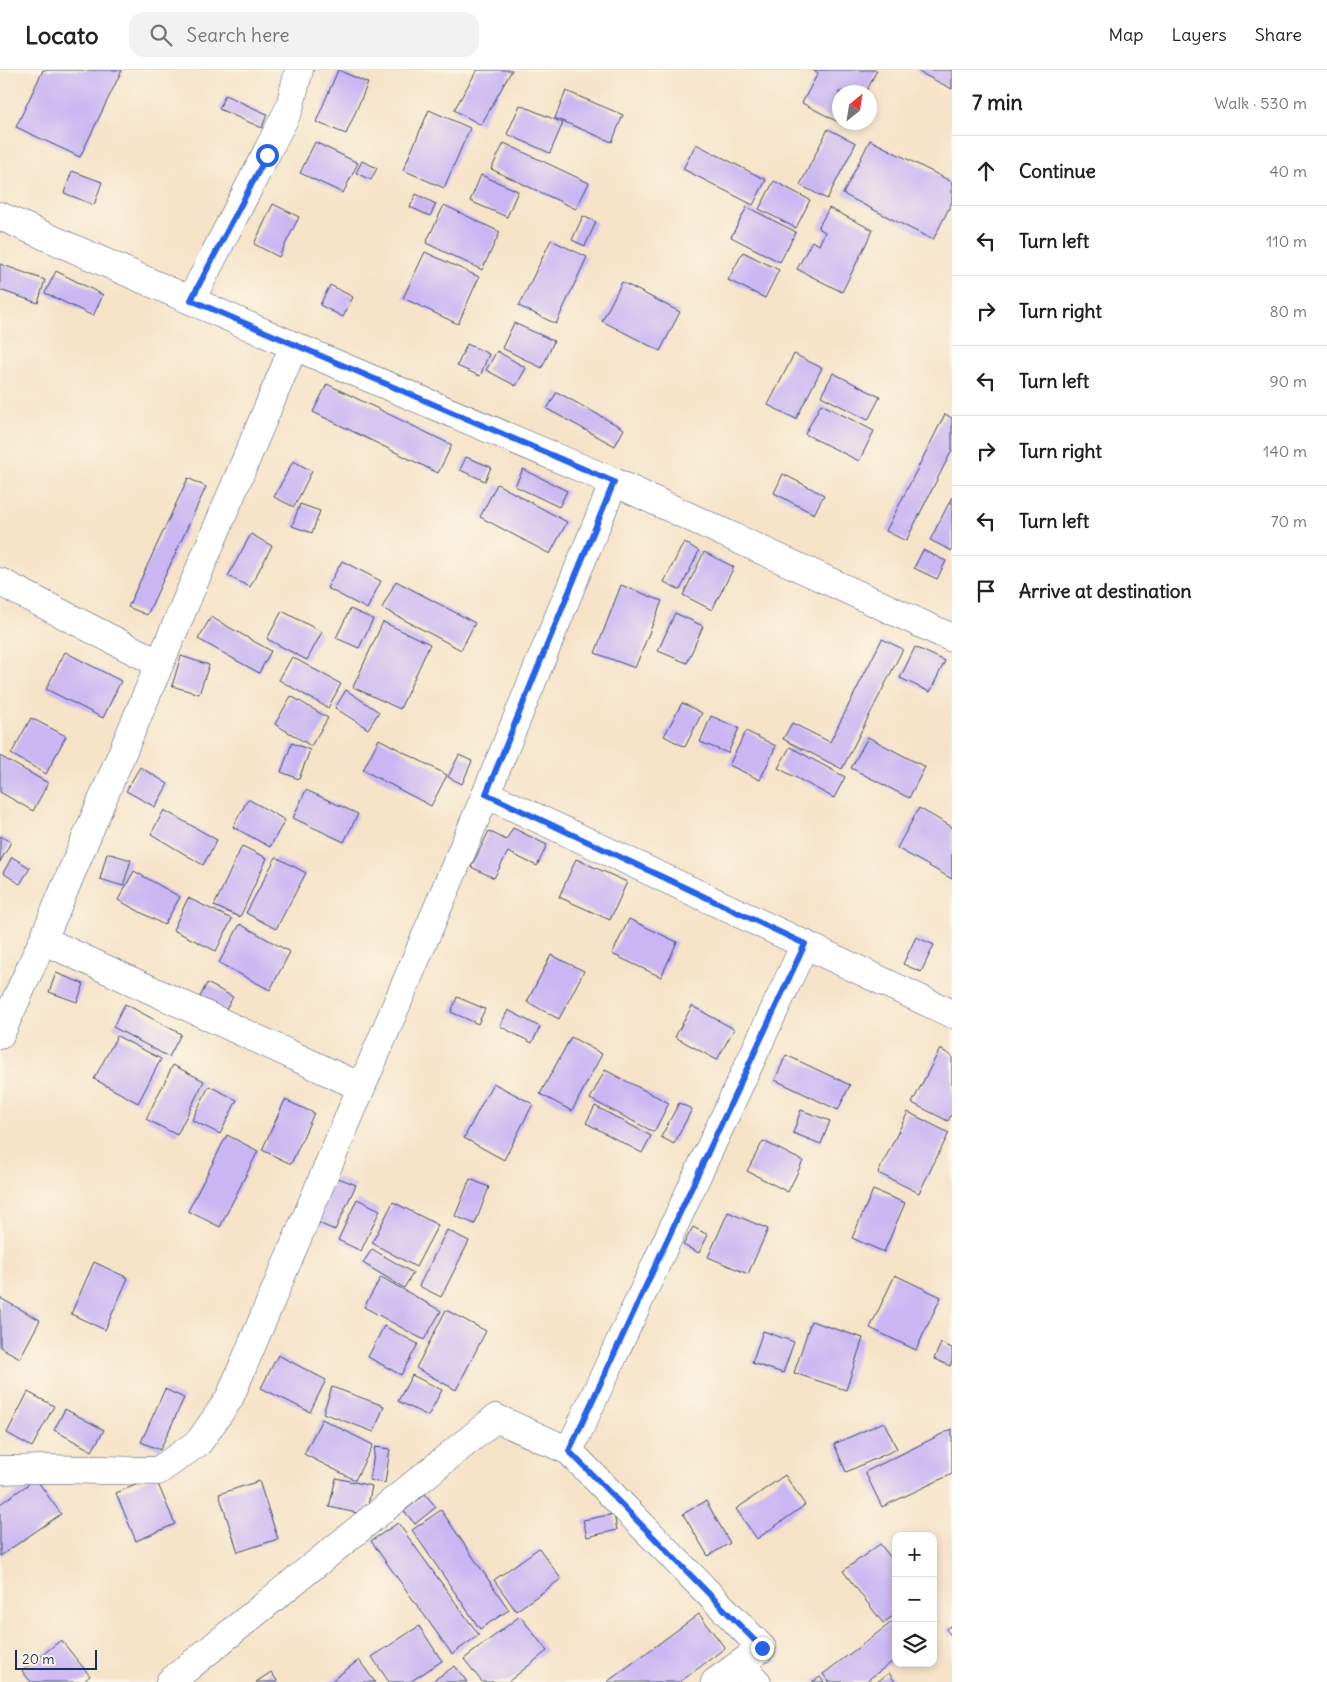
<!DOCTYPE html>
<meta charset="utf-8">
<style>
body{margin:0;font-family:Delius,sans-serif;background:#f2f2f2;color:#222}
.controls{position:absolute;right:15px;bottom:15px;display:grid;overflow:hidden;border-radius:10px;box-shadow:0 2px 8px #0003}
.controls button{width:45px;height:45px;display:grid;place-items:center;padding:0;border:0;border-bottom:1px solid #e0e0e0;background:#fff;color:#222;font:25px sans-serif}
.compass{position:absolute;left:832px;top:15px;width:45px;height:45px;border-radius:50%;background:#fff;box-shadow:0 2px 8px #0003;rotate:30deg}
.scale{position:absolute;left:15px;bottom:12px;width:82px;box-sizing:border-box;padding-left:5px;border:2px solid #1b2f5e;border-top:0;font-size:14px;line-height:18px;white-space:nowrap;color:#1b2f5e;-webkit-text-stroke:4px #fcf5e5;paint-order:stroke}
.stop{position:absolute;width:15px;height:15px;margin:-11px;border:4px solid #2563eb;border-radius:50%;background:#fff}
.stop.end{background:#2563eb;border-color:#fff;box-shadow:0 1px 5px #0008}
.list{margin:0;padding:0;list-style:none}
h2{display:flex;justify-content:space-between;align-items:center;height:65px;margin:0;padding:0 20px;font-size:21px}
h2 small{font-size:16px;font-weight:400;color:#767676}
.list li{display:grid;grid-template-columns:32px 1fr auto;gap:15px;align-items:center;box-sizing:border-box;height:70px;padding:0 20px;border-top:1px solid #e0e0e0}
.list b{display:block;font-size:19px;white-space:nowrap}
.list em{font-size:16px;font-style:normal;color:#767676}
.icon{flex:none;width:28px;height:28px;fill:none;stroke:currentColor;stroke-width:2;stroke-linecap:round;stroke-linejoin:round}
.map{position:relative;flex:none;width:952px;height:1612px;overflow:hidden}
header{display:flex;align-items:center;gap:30px;box-sizing:border-box;height:70px;padding:0 25px;background:#fff;border-bottom:1px solid #e0e0e0}
header strong{font-size:24px}
nav{display:flex;gap:28px;margin-inline-start:auto;font-size:18px}
.search{width:350px;height:45px;background:#f2f2f2;display:flex;align-items:center;gap:12px;box-sizing:border-box;padding:0 18px;border-radius:15px;color:#767676;font-size:19px}
main{display:flex}
aside{flex:1;background:#fff}
.map>svg:first-child{display:block}
</style>
<header>
<strong>Locato</strong>
<div class="search"><svg class="icon" aria-label="search" viewBox="0 0 24 24"><circle cx="10" cy="10" r="6"/><path d="M15 15l6 6"/></svg>Search here</div>
<nav><a>Map</a><a>Layers</a><a>Share</a></nav>
</header>
<main>
<div class="map">
<svg width="952" height="1612" viewBox="0 0 952 1612">
<rect width="100%" height="100%" fill="#fcf5e5"/>
<filter id="ink" filterUnits="userSpaceOnUse"><feTurbulence type="fractalNoise" baseFrequency=".02" numOctaves="2"/><feDisplacementMap in="SourceGraphic" scale="10" xChannelSelector="R" yChannelSelector="G"/><feConvolveMatrix kernelMatrix="1 2 1 2 8 2 1 2 1" color-interpolation-filters="sRGB"/></filter>
<filter id="wash" filterUnits="userSpaceOnUse"><feTurbulence type="fractalNoise" baseFrequency=".0096" numOctaves="4" result="noise"/><feDisplacementMap in="SourceGraphic" scale="20" xChannelSelector="R" yChannelSelector="G"/><feGaussianBlur stdDeviation="1.12" result="paint"/><feColorMatrix in="noise" values="0 0 0 0 0 0 0 0 0 0 0 0 0 0 0 0 0 1.4 0 .05"/><feComposite in="paint" operator="in"/></filter>
<g filter="url(#wash)">
<rect width="100%" height="100%" fill="#f5e3c8"/>
<g id="blocks">
<path fill="#c9b6f3" d="M43,0h79l-42,87 -64,-30z
M338,0l30,13 -22,51 -30,-12z
M477,0h35l-31,55 -27,-15z
M812,0h65l-11,22h-27v30h11l-2,5 -46,-24 16,-30z
M915,0h37v19z
M566,21l57,24 -11,27 -57,-24z
M225,25l42,19 -5,14 -43,-19z
M520,35l43,18 -13,30 -43,-19z
M429,40l41,18 -26,60 -41,-18z
M828,59l28,14 -29,56 -27,-14z
M870,70l82,42v20l-19,38 -90,-46z
M315,72l43,21 -15,30 -43,-20z
M504,73l85,40 -13,26 -85,-40z
M696,74l70,36 -13,25 -70,-36z
M362,91l15,7 -6,12 -15,-7z
M72,101l30,11 -8,23 -30,-12z
M481,105l37,16 -11,26 -37,-16z
M774,111l36,19 -14,28 -37,-19z
M416,124l20,10 -6,12 -20,-9z
M273,134l26,13 -20,40 -25,-13z
M444,135l56,27 -18,38 -56,-27z
M747,137l49,25 -16,30 -49,-25z
M829,138l44,22 -31,62 -45,-23 15,-28 7,4 6,-13 -7,-4z
M583,146l13,6 -11,24 -13,-6z
M551,170l36,17 -31,67 -37,-18z
M425,182l54,25 -21,47 -55,-26z
M743,182l36,18 -14,28 -37,-18z
M0,194l45,16 -7,23 -38,-13z
M56,201l47,24 -10,21 -48,-23z
M622,212l58,30 -20,39 -58,-30z
M330,215l23,12 -10,20 -23,-12z
M514,253l40,18 -12,27 -40,-20z
M467,274l22,10 -9,22 -23,-10z
M497,281l29,17 -10,18 -30,-16z
M794,284l28,14 -26,51 -28,-14z
M833,303l47,24 -12,23 -47,-24z
M327,314l125,61 -14,28 -125,-61z
M557,322l67,37 -9,17 -68,-37z
M821,334l53,27 -15,30 -54,-27z
M945,344l7,4v32l-46,91 -20,-10z
M466,387l25,10 -6,14 -25,-11z
M293,391l19,10 -18,36 -20,-10z
M523,399l44,22 -8,16 -44,-21z
M783,404l41,21 -10,19 -40,-21z
M188,408l18,9 -59,128 -19,-8z
M497,414l70,38 -17,32 -70,-37z
M952,427v54l-22,-11z
M300,434l20,7 -8,22 -20,-7z
M251,464l21,12 -22,41 -22,-11z
M684,472l15,9 -19,39 -16,-8z
M923,480l23,11 -9,18 -23,-11z
M704,482l30,15 -22,43 -29,-15z
M342,491l39,20 -14,28 -40,-21z
M396,511l79,42 -14,27 -79,-42z
M621,515l41,16 -27,67 -40,-15z
M350,539l23,10 -14,29 -23,-10z
M282,541l40,21 -15,28 -40,-21z
M675,543l28,13 -16,37 -29,-12z
M211,547l60,34 -12,22 -61,-34z
M383,552l47,22 -30,65 -47,-22z
M882,569l21,10 -61,120 -59,-30 9,-16 38,19z
M915,577l30,14 -15,31 -30,-14z
M65,582l56,29 -18,37 -57,-29z
M181,586l28,9 -10,29 -27,-8z
M292,587l49,27 -13,24 -49,-28z
M346,620l33,22 -11,17 -33,-21z
M291,626l37,22 -17,28 -36,-22z
M682,633l20,10 -17,34 -21,-11z
M711,646l28,12 -11,25 -28,-11z
M31,648l35,18 -20,38 -35,-20z
M746,661l30,15 -16,34 -31,-15z
M868,667l57,30 -16,31 -58,-30z
M379,669l68,36 -16,31 -68,-36z
M292,673l18,7 -11,29 -18,-7z
M790,677l55,30 -11,21 -56,-30z
M459,685l13,6 -10,23 -14,-7z
M0,686l48,27 -15,28 -33,-19z
M140,697l28,17 -13,23 -29,-16z
M306,720l52,24 -14,28 -51,-24z
M248,729l37,21 -15,27 -37,-20z
M919,738l33,19v52l-55,-31z
M164,740l53,30 -14,25 -52,-31z
M513,758l34,17 -10,21 -29,-14 -14,26 -23,-11 18,-36 17,9z
M0,766l11,6 -11,20z
M242,776l25,12 -27,59 -26,-11z
M107,783l24,7 -8,26 -23,-7z
M12,787l18,11 -10,16 -17,-11z
M276,787l30,16 -30,56 -30,-16z
M576,789l51,23 -17,38 -51,-23z
M134,801l46,26 -16,28 -46,-25z
M188,828l44,21 -16,32 -43,-21z
M629,849l48,23 -16,35 -49,-23z
M240,854l50,28 -20,38 -51,-27z
M916,867l18,8 -13,27 -18,-8z
M551,885l33,16 -25,48 -32,-17z
M56,903l28,11 -7,18 -28,-10z
M207,913l26,14 -11,19 -25,-13z
M457,927l28,12 -7,15 -27,-12z
M125,934l56,30 -12,23 -56,-30z
M692,936l42,23 -17,31 -42,-23z
M508,940l32,17 -8,16 -32,-17z
M117,966l44,23 -23,44 -44,-24z
M571,967l31,17 -30,57 -32,-17z
M940,979l12,7v57l-4,8 -36,-18z
M786,985l64,30 -12,25 -63,-30z
M173,995l31,16 -27,54 -31,-16z
M605,1000l64,33 -15,29 -64,-33z
M493,1013l40,21 -29,56 -40,-22z
M209,1016l28,14 -17,34 -28,-14z
M285,1030l29,13 -23,51 -29,-14z
M679,1033l13,6 -18,35 -13,-7z
M595,1036l56,30 -9,17 -56,-30z
M801,1040l29,11 -9,23 -28,-11z
M908,1042l41,21 -30,60 -41,-20z
M227,1065l31,16 -38,76 -32,-16z
M763,1071l40,20 -15,31 -41,-21z
M336,1107l20,8 -21,45 -19,-8z
M470,1109l19,8 -14,37 -20,-8z
M873,1120l32,13 -21,49 -32,-14z
M357,1129l23,11 -19,41 -23,-11z
M393,1132l45,23 -22,42 -44,-24z
M728,1142l40,17 -20,45 -40,-17z
M693,1157l15,8 -9,18 -16,-8z
M447,1160l22,11 -28,56 -22,-11z
M372,1179l41,24 -9,15 -41,-25z
M94,1192l34,16 -23,52 -34,-16z
M895,1205l46,22 -25,53 -46,-22z
M381,1207l60,34 -17,29 -60,-33z
M0,1228l40,22 -20,38 -20,-11z
M446,1240l40,21 -30,59 -40,-22z
M811,1251l52,17 -17,52 -52,-17z
M384,1256l34,18 -17,31 -33,-18z
M763,1261l31,11 -11,31 -31,-10z
M941,1273l11,5v13l-2,5 -16,-7z
M278,1285l48,25 -16,32 -49,-24z
M412,1305l30,15 -14,26 -30,-15z
M332,1317l52,19 -10,26 -51,-19z
M165,1319l19,9 -24,52 -19,-8z
M28,1322l26,14 -22,41 -25,-14z
M65,1339l39,21 -12,21 -38,-21z
M322,1349l51,26 -18,35 -51,-26z
M884,1352l13,27 -51,23 -12,-28z
M952,1359v45l-70,33 -17,-35z
M375,1377l15,2 -5,34 -15,-3z
M785,1405l20,30 -48,34 -21,-30z
M155,1407l20,47 -39,17 -20,-48z
M336,1408l36,8 -6,29 -37,-8z
M36,1409l25,35 -61,42v-52z
M259,1411l19,58 -40,13 -19,-58z
M425,1424l11,13 -21,17 -11,-13z
M706,1431l24,42 -22,13 -25,-42z
M441,1440l68,100 -29,19 -68,-99z
M614,1444l3,16 -30,7 -4,-17z
M398,1453l81,112 -27,19 -81,-113z
M880,1474l16,20v50l-13,9 -40,-52z
M539,1478l22,31 -45,32 -22,-31z
M699,1544l26,34 -45,34h-73z
M520,1546l27,35 -39,31h-26l-18,-23z
M896,1549v40l-31,23h-36l-6,-8z
M952,1555v12l-6,-8z
M419,1556l23,35 -32,21h-21l-17,-25z
M61,1570l29,36 -7,6h-52l-9,-11z
M359,1590l16,22h-45z
M455,1596l12,16h-36z
M271,1602l7,10h-22z
M889,1603l6,9h-18z
M820,1607l4,5h-12z"/>
</g>
</g>
<g filter="url(#ink)">
<use href="#blocks" fill-opacity="0" stroke="#3c4a6e" stroke-width="1"/>
<g fill="none" stroke-linecap="round" stroke-linejoin="round">
<defs>
<path id="street" d="M191,230l98,-191 10,-39
M0,512l160,82
M486,724l466,220
M43,870l318,147
M0,965l43,-95 251,-594
M569,1381l236,-507
M0,1400l45,-1 113,2 41,-29 30,-43 257,-605 128,-312
M740,1594l17,18
M170,1612l326,-264 73,33 193,197 -47,34"/>
<path id="secondary" d="M0,146l294,130 320,136 338,156"/>
</defs>
<use href="#street" stroke="#3c4a6e" stroke-width="29"/>
<use href="#secondary" stroke="#3c4a6e" stroke-width="29"/>
<use href="#street" stroke="#fff" stroke-width="28"/>
<use href="#secondary" stroke="#fff" stroke-width="28"/>
</g>
</g>
<g fill="none" stroke-linecap="round" stroke-linejoin="round" filter="url(#ink)">
<path stroke="#2563eb" stroke-width="6" d="M267,85l-76,145 423,182 -128,312 319,150 -236,507 193,197"/>
</g>
</svg>
<div class="controls">
<button>+</button>
<button>−</button>
<button><svg class="icon" aria-label="layers" viewBox="0 0 24 24"><path d="M12 4l9 5-9 5-9-5zM3 14l9 5 9-5"/></svg></button>
</div>
<svg class="compass" viewBox="-18 -18 36 36"><path d="M0-13l5 13h-10z" fill="#e53935"/><path d="M0 13l5-13h-10z" fill="#767676"/></svg>
<div class="scale">20 m</div>
<div class="stop" style="left:267px;top:85px"></div>
<div class="stop end" style="left:762px;top:1578px"></div>
</div>
<aside>
<h2>7 min<small>Walk · 530 m</small></h2>
<ul class="list">
<li><svg class="icon" aria-label="ahead" viewBox="0 0 24 24"><path d="M12 20V5M6 11l6-6 6 6"/></svg><div><b>Continue</b></div><em>40 m</em></li>
<li><svg class="icon" aria-label="left" viewBox="0 0 24 24"><path d="M17 20v-9H6M10 6l-5 5 5 5"/></svg><div><b>Turn left</b></div><em>110 m</em></li>
<li><svg class="icon" aria-label="right" viewBox="0 0 24 24"><path d="M7 20v-9h11M14 6l5 5-5 5"/></svg><div><b>Turn right</b></div><em>80 m</em></li>
<li><svg class="icon" aria-label="left" viewBox="0 0 24 24"><path d="M17 20v-9H6M10 6l-5 5 5 5"/></svg><div><b>Turn left</b></div><em>90 m</em></li>
<li><svg class="icon" aria-label="right" viewBox="0 0 24 24"><path d="M7 20v-9h11M14 6l5 5-5 5"/></svg><div><b>Turn right</b></div><em>140 m</em></li>
<li><svg class="icon" aria-label="left" viewBox="0 0 24 24"><path d="M17 20v-9H6M10 6l-5 5 5 5"/></svg><div><b>Turn left</b></div><em>70 m</em></li>
<li><svg class="icon" aria-label="arrive" viewBox="0 0 24 24"><path d="M6 21V4h12l-3 4 3 4H6"/></svg><div><b>Arrive at destination</b></div></li>
</ul>
</aside>
</main>
